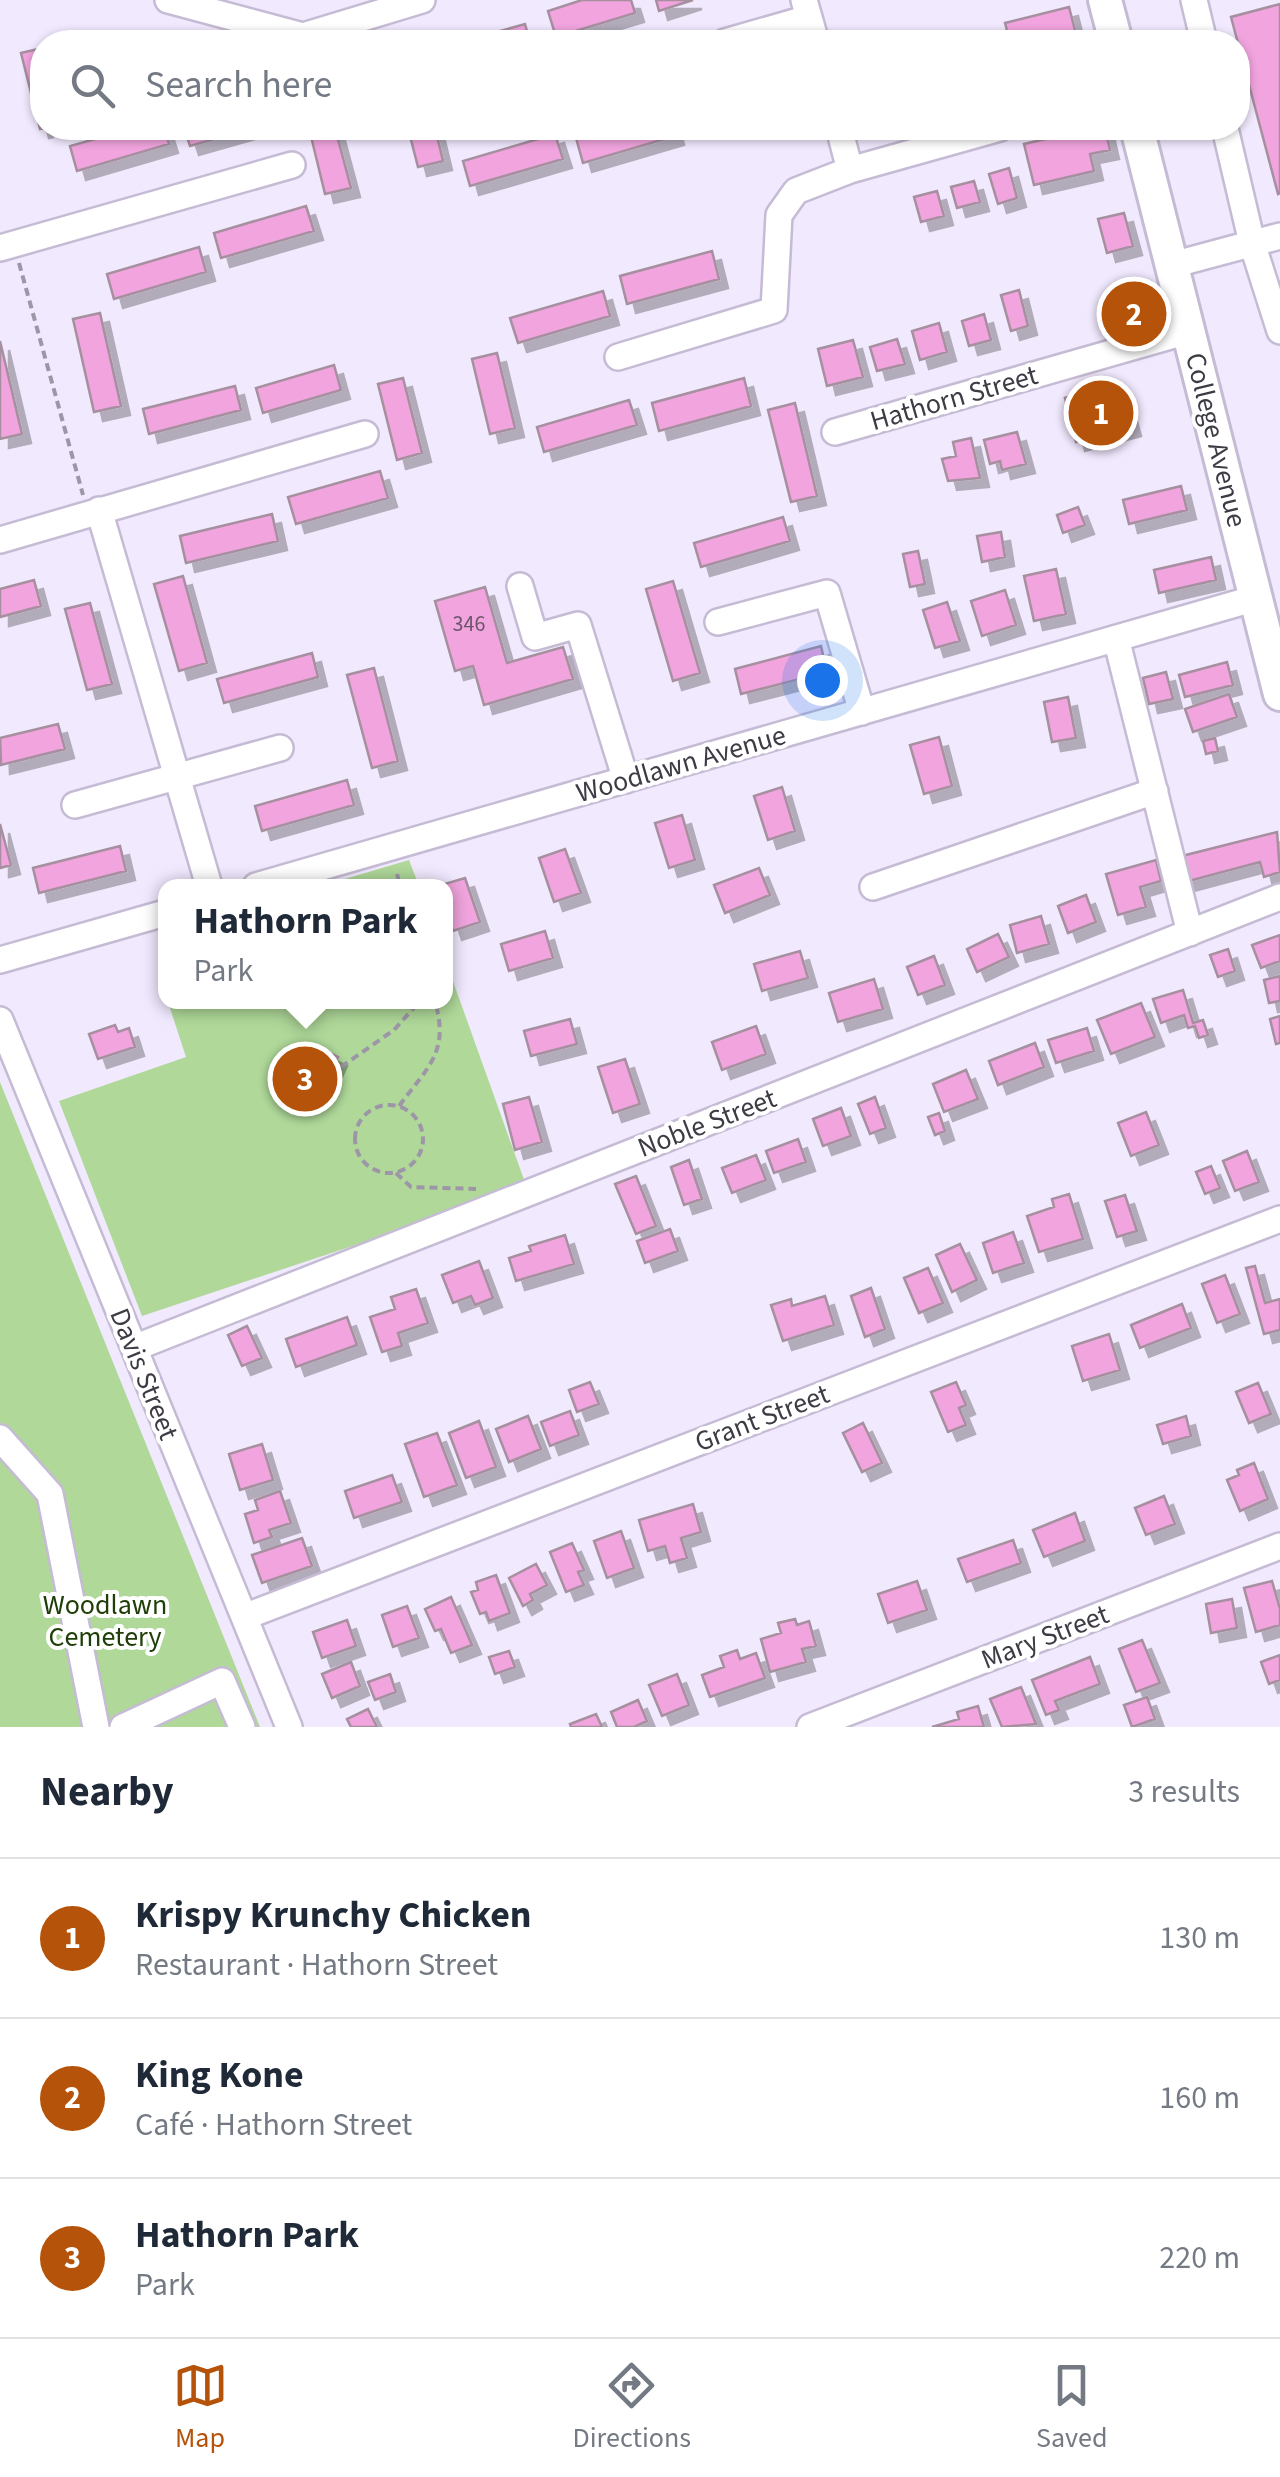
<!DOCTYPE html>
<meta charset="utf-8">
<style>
body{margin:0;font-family:"Source Sans 3",sans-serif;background:#f6f6f7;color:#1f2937}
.you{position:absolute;left:822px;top:680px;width:35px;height:35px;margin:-25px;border:8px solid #fff;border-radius:50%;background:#1a73e8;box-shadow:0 0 0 15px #1a73e833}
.badge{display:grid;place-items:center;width:65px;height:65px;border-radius:50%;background:#b45309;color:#fff;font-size:32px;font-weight:700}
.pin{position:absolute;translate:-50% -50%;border:5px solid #fff;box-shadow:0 2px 10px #0006}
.popup{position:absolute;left:158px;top:879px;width:295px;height:130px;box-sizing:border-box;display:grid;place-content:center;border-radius:20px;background:#fff;filter:drop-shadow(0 2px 8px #0005);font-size:32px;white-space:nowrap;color:#747a83}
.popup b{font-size:38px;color:#1f2937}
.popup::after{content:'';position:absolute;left:50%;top:100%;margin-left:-20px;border:20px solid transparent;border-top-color:#fff}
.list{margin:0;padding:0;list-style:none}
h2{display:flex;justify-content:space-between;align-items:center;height:130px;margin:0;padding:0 40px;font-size:42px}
h2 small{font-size:32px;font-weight:400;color:#747a83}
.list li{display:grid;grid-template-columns:65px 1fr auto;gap:30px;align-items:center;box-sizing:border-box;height:160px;padding:0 40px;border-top:2px solid #e0e1e3}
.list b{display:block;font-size:38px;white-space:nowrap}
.list p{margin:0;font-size:32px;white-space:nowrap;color:#747a83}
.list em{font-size:32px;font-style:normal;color:#747a83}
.icon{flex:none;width:55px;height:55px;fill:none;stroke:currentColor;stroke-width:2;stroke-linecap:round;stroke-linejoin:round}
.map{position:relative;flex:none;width:1280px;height:1727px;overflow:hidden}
.search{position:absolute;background:#fff;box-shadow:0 2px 8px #0004;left:30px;right:30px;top:30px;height:110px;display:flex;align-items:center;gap:25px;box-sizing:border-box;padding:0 35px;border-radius:40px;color:#747a83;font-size:38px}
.sheet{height:610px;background:#fff}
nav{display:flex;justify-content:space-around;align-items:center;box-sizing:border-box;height:140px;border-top:2px solid #e0e1e3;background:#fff;font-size:28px;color:#747a83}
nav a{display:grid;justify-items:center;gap:5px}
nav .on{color:#b45309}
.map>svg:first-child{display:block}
</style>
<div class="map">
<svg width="1280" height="1727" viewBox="0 0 1280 1727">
<defs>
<filter id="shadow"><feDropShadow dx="9" dy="9" stdDeviation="0" flood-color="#0004"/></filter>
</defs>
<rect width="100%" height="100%" fill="#f1e9fe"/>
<path fill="#afd899" d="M409,860l10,26h-98z
M445,959l82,229 -385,128 -83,-215 127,-44 -18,-55h277z
M0,1082l260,645h-260z"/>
<path fill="#f1a4de" stroke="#a68f9f" stroke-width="2.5" filter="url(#shadow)" d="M582,0h49l4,13 -79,24 -8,-26z
M656,0h37l-34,11z
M1280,4v189l-2,1 -47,-177z
M1069,7l9,35h-68l-5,-19z
M525,24l5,18h-69z
M42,48v80h3l-5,1 -19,-76z
M134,128h30l5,16 -92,27 -7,-25z
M184,128h69l-63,18z
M309,128h26l16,60 -26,6z
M408,128h27l8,33 -25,6z
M613,128h60l2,8 -92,27 -7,-25z
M1093,128h12l5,22 -20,4 4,17 -60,14 -10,-41z
M555,134l8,25 -93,27 -7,-25z
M1009,168l8,30 -19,6 -9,-30z
M974,181l6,21 -23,6 -6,-21z
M937,191l7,25 -23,6 -7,-25z
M306,206l8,25 -93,27 -7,-25z
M1124,213l9,33 -26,7 -9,-34z
M199,247l7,25 -92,27 -7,-25z
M712,251l7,28 -92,25 -7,-28z
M1019,290l9,36 -17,5 -10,-36z
M603,291l7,25 -92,27 -8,-25z
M1148,301l4,19 -32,7 -4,-19z
M100,313l21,93 -27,6 -21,-93z
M984,314l7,26 -22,6 -7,-25z
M939,323l8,29 -27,8 -8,-29z
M897,339l8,25 -28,7 -7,-24z
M853,340l10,37 -36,9 -9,-37z
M0,341l22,93 -22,5z
M497,353l18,75 -25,6 -18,-75z
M334,365l7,25 -78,23 -7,-25z
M403,378l19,75 -25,7 -19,-76z
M744,378l7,28 -92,25 -7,-28z
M1120,383l12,44 -56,15 -11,-44z
M235,386l6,24 -92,24 -6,-25z
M629,400l8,25 -93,27 -7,-25z
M795,403l22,93 -26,6 -23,-92z
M1017,432l9,32 -24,6 -2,-9 -10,3 -6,-24z
M971,438l9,40 -32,3 -6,-22 14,-3 -3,-14z
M380,471l8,27 -92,26 -8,-27z
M1181,486l6,24 -58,14 -6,-24z
M1078,507l7,18 -22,8 -6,-18z
M272,514l6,27 -92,22 -6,-27z
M783,517l7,24 -89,26 -7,-24z
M1001,532l4,25 -23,5 -5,-26z
M918,551l7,33 -15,3 -7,-33z
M1211,557l5,23 -57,13 -5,-23z
M1056,569l10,45 -32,7 -10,-45z
M183,576l24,87 -28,8 -25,-87z
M34,580l7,26 -41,11v-28z
M673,581l27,92 -27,8 -27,-92z
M485,587l22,76 56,-16 10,32 -89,26 -11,-39 -18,5 -20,-70z
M1005,590l11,35 -34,11 -11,-35z
M947,602l13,39 -25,7 -12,-38z
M90,603l22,81 -25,6 -22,-81z
M821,646l6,26 -86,22 -6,-25z
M312,653l6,24 -94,26 -7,-24z
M1227,662l6,23 -48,12 -6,-22z
M374,668l24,93 -26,7 -25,-93z
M1166,672l7,27 -24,5 -6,-26z
M1229,694l8,23 -44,15 -8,-23z
M1068,697l8,41 -24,4 -8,-40z
M58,724l7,25 -64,16 -1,-27z
M939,737l13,49 -28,8 -14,-49z
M1215,738l3,13 -12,3 -3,-13z
M347,780l7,25 -92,26 -7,-25z
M782,787l13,44 -27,9 -14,-44z
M682,815l13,45 -26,8 -14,-45z
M0,824l11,41 -11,3z
M1277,832l3,40 -16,5 -4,-15 -75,20 -7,-25z
M120,846l6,25 -87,22 -6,-25z
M565,849l16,44 -27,9 -15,-44z
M1156,860l5,21 -21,6 6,20 -28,8 -12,-41z
M759,868l11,27 -45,18 -11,-28z
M465,878l15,44 -27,9 -8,-25v-20h-7z
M1086,895l10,27 -28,11 -10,-27z
M1041,916l8,28 -32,9 -7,-28z
M545,931l8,27 -44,13 -8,-27z
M998,934l11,23 -32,15 -10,-23z
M1280,935v26l-19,7 -9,-23z
M1228,949l7,22 -17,6 -8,-22z
M800,951l8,27 -46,13 -8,-27z
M934,956l11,29 -27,10 -11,-28z
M1280,976v25l-11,2 -5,-23z
M874,979l9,30 -45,13 -9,-29z
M1183,990l10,33 10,-3 5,15 -9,3 -4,-12 -7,2 -4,-13 -23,8 -8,-24z
M1141,1003l14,34 -44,17 -14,-34z
M1280,1016v27l-4,1 -6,-25z
M570,1019l7,25 -46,12 -7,-25z
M115,1025l3,7 11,-4 6,19 -37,12 -9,-25z
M756,1026l10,28 -44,16 -10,-28z
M1087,1028l7,23 -38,12 -8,-23z
M1035,1043l9,24 -46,18 -9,-24z
M324,1050l14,7 -7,15 -14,-7z
M625,1059l15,45 -27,9 -15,-46z
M966,1070l12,29 -34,13 -11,-28z
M529,1097l13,45 -27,8 -12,-46z
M875,1097l11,31 -16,6 -12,-30z
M841,1108l10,28 -28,10 -10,-27z
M1146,1112l13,33 -28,11 -13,-33z
M939,1113l6,18 -10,4 -7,-18z
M798,1139l8,23 -32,11 -8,-22z
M1247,1151l12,31 -24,9 -12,-30z
M756,1155l10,25 -34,13 -10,-25z
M689,1160l13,39 -18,6 -13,-38z
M1211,1166l9,22 -15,6 -9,-22z
M636,1176l20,50 -20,8 -21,-50z
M1069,1194l14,45 -44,13 -12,-36 27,-9 -2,-8z
M1125,1195l12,36 -20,6 -12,-36z
M670,1229l8,22 -33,12 -8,-22z
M1013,1232l11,31 -31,10 -10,-30z
M565,1235l9,29 -58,17 -7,-23 22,-7 -2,-5z
M960,1244l17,36 -25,12 -16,-37z
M479,1261l14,37 -18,7 -4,-9 -18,7 -11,-28z
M1255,1266l10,37 15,-4v31l-16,4 -18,-66z
M928,1268l15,35 -24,10 -15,-35z
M1225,1275l15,39 -23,9 -15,-39z
M871,1288l14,41 -20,8 -14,-41z
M416,1289l12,34 -30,10 4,13 -20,6 -12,-35 25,-8 -4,-12z
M825,1296l9,29 -51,16 -12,-36 20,-6 1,7z
M1182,1304l9,24 -51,20 -9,-23z
M347,1317l10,28 -61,22 -10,-28z
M247,1326l15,32 -20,8 -14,-31z
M1109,1334l11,36 -37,11 -11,-35z
M590,1382l9,22 -22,8 -8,-22z
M956,1382l10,23 -7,3 7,17 -18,7 -17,-40z
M1258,1383l13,31 -22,9 -13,-31z
M570,1411l9,24 -29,11 -9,-24z
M528,1416l13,33 -32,13 -13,-33z
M1186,1416l5,20 -28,8 -6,-19z
M479,1421l17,46 -30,11 -17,-45z
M863,1423l19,40 -20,9 -19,-39z
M437,1433l20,52 -33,12 -19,-53z
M262,1444l11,36 -33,10 -11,-36z
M1254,1463l14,36 -28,12 -13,-31 12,-5 -2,-5z
M392,1475l10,27 -48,16 -9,-27z
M280,1491l11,32 -22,7 3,7 -18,6 -9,-29 13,-4 -3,-10z
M1164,1496l11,28 -29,11 -11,-27z
M693,1504l8,28 -20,6 6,20 -17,5 -5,-17 -17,5 -9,-31z
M1075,1513l10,28 -41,16 -11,-27z
M621,1531l13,37 -27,10 -13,-37z
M302,1538l10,28 -50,17 -10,-28z
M1013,1540l8,23 -54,19 -9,-23z
M572,1543l12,27 -6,2 6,13 -18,7 -16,-40z
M536,1564l11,21 -17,9 3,6 -10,6 -14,-28z
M496,1575l14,38 -21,8 -3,-9 -6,2 -9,-22 7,-2 -2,-8z
M917,1581l10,29 -39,13 -10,-29z
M1272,1581l8,28v16l-24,7 -12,-44z
M451,1597l21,48 -21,8 -10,-24 -6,2 -10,-22z
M1232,1599l5,29 -26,5 -5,-29z
M407,1606l12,32 -26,9 -11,-32z
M795,1619l2,6 12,-4 7,25 -14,3 4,13 -36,10 -9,-33 20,-6 -3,-10z
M347,1620l9,26 -34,12 -9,-26z
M1142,1640l18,43 -24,9 -17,-43z
M737,1650l3,9 16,-6 9,25 -55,19 -8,-22 22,-8 -4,-11z
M509,1651l6,16 -20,7 -6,-17z
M1280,1655v25l-11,4 -8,-22z
M1090,1657l10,27 -45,17 4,9 -13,5 -14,-35z
M351,1662l9,24 -28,12 -10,-24z
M390,1674l6,18 -21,8 -7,-18z
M677,1674l12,31 -27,11 -13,-31z
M1021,1687l15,37 -34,3 -12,-28z
M1147,1697l8,22 -23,8 -8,-22z
M638,1700l9,21 -13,6h-17l-6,-15z
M978,1706l6,21h-52l27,-8 -2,-7z
M368,1709l9,18h-26l-4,-8z
M596,1714l6,13h-31l-1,-3z"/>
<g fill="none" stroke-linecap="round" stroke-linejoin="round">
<defs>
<path id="minor" d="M168,0l135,36 119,-36
M804,0l12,42
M1194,0l10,42
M725,42l84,-24
M839,128l11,42
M1225,128l27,115 28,88
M0,248l292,-83
M1172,265l108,-29
M618,357l156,-47 5,-95 17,-24 54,-21 150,-42
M835,432l353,-101
M99,510l110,376
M0,540l365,-106
M520,586l15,51 43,-12 48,155
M718,622l109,-29 35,119
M1116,638l74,295
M75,805l205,-57
M256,886l1000,-288
M873,887l282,-96
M0,960l165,-47
M0,1020l289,707
M134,1348l1146,-451
M0,1438l50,56 46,233
M244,1617l1036,-398
M123,1727l99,-46 20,46
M810,1727l470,-181"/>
<path id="major" d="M1105,0l11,42
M1137,128l143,566"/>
</defs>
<use href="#minor" stroke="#c6bbd4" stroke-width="30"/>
<use href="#major" stroke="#c6bbd4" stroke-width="38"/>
<path stroke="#9c96a6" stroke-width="4" stroke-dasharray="8 5" stroke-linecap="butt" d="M19,263l64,232
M397,874l3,12
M341,1067l53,-37 25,-28
M355 1139a34 34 0 1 1 68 0a34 34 0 1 1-68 0Z
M399,1106c28,-38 51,-54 36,-104
M396,1173l15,14 65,2"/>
<use href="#minor" stroke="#fff" stroke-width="25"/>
<use href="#major" stroke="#fff" stroke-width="32"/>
</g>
<g text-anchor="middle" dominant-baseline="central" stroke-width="8" stroke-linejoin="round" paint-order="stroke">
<g font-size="22" fill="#6c556b">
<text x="469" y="624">346</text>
</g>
<g font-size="28" fill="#3f3b45" stroke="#fff">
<text transform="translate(954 398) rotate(-16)">Hathorn Street</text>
<text transform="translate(1216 440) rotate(76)">College Avenue</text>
<text transform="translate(681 764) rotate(-16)">Woodlawn Avenue</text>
<text transform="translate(707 1123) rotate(-21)">Noble Street</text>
<text transform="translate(144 1374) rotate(68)">Davis Street</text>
<text transform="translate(762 1418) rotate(-21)">Grant Street</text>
<text transform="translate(1045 1637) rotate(-21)">Mary Street</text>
</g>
<g font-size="28" fill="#203f08" stroke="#fff">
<text x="105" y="1605">Woodlawn<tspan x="105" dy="32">Cemetery</tspan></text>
</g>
</g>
</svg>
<div class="you"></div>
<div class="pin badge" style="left:1101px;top:413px">1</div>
<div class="pin badge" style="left:1134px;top:314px">2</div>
<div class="pin badge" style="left:305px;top:1079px">3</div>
<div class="popup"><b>Hathorn Park</b>Park</div>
<div class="search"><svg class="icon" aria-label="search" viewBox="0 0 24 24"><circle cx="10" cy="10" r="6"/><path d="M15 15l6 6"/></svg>Search here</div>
</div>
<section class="sheet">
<h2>Nearby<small>3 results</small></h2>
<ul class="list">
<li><span class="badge">1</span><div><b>Krispy Krunchy Chicken</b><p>Restaurant · Hathorn Street</p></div><em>130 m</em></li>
<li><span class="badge">2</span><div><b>King Kone</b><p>Café · Hathorn Street</p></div><em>160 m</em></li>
<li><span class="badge">3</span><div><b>Hathorn Park</b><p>Park</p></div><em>220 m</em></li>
</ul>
</section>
<nav>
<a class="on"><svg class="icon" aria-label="map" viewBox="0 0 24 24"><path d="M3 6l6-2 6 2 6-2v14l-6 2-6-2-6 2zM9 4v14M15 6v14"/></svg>Map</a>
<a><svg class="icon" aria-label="directions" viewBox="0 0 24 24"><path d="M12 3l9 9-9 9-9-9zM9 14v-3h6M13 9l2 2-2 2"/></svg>Directions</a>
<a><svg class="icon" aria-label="saved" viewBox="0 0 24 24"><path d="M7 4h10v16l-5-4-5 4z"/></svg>Saved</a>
</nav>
